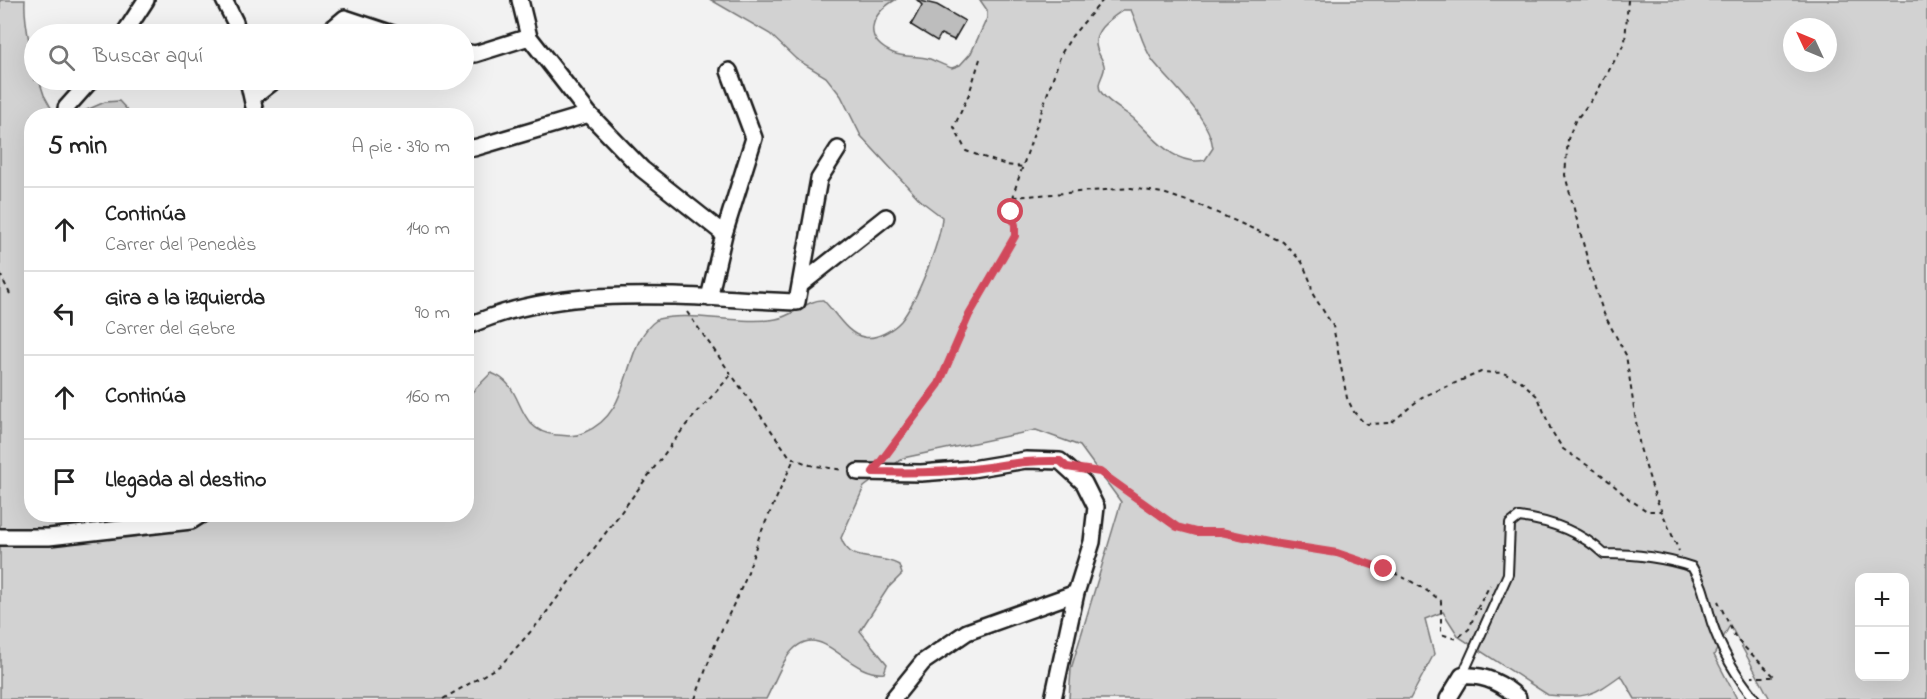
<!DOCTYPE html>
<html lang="es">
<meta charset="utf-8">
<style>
body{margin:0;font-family:"Indie Flower",sans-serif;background:#f2f2f2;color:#222}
.controls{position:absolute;right:18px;bottom:18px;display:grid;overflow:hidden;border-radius:12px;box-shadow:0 6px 24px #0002}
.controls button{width:54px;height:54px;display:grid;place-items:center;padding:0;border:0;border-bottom:2px solid #e0e0e0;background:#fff;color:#222;font:30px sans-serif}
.compass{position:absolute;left:1783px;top:18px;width:54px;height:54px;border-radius:50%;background:#fff;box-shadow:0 6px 24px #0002;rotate:314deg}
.stop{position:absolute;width:18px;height:18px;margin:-14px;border:4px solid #d1495b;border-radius:50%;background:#fff}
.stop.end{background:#d1495b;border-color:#fff;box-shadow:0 2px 6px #0008}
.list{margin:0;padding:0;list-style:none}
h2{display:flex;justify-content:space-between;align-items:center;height:78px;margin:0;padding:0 24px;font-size:26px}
h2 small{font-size:20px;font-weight:400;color:#767676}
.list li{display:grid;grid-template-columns:39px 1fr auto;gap:18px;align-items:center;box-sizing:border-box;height:84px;padding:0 24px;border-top:2px solid #e0e0e0}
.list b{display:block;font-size:22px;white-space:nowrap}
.list p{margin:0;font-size:20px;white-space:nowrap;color:#767676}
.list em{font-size:20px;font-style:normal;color:#767676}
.icon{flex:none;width:33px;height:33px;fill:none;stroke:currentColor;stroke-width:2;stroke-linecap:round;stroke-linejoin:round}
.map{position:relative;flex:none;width:1927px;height:699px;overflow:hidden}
.search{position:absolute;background:#fff;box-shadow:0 6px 24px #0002;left:24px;top:24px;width:450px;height:66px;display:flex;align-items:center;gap:15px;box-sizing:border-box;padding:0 21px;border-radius:33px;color:#767676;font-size:22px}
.panel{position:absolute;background:#fff;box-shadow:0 6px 24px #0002;left:24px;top:108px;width:450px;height:414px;border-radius:24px}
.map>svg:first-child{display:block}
</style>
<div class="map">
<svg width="1927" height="699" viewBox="0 0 1927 699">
<rect width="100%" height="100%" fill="#f2f2f2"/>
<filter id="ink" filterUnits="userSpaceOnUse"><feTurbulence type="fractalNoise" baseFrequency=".0167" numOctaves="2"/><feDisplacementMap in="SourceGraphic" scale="12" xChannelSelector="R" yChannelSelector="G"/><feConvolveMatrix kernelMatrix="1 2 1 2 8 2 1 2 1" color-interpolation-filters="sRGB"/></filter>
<g filter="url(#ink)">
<path fill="#d2d2d2" stroke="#777" stroke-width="1.5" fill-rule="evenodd" d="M0,0h25c-2,27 9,52 9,80h5l5,15 11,20 -23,1v398h434l1,-117 24,-24c36,12 21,57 65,62 10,1 18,2 27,-2 53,-20 36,-88 75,-114 32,-8 83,6 118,0 17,-3 33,-20 47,-19 12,11 24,35 41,37 12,3 29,-7 37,-16 15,-19 40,-80 41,-104l-21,-16 -60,-65 -20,-40 -15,-19 -30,-18 -26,-25 -59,-34h184c-24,14 -34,39 -2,53 12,5 25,2 37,6 8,3 15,7 22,9l8,-3 11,-12 16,-35v-8l-7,-10h947v699h-157l-40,-74 -16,30 23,44h-102l-14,-24c-29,21 -35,24 -73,20l-89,-58 -16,-25 -18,7 9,35 -24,45h-341l2,-30 50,-167 -41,-56 -44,-16 -133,28 -39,29 -23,51c10,28 35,14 58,27l3,9 -14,14 -28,43 27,33 -3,9c-38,4 -65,-61 -97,-16 -8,12 -14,29 -21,42h-766zM1123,10h8c8,17 11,36 22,51 20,25 56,55 60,87l-8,12c-31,7 -52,-24 -72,-42 -11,-9 -24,-14 -32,-26 -5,-9 1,-13 3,-22 2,-8 -5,-13 -7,-21 -6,-18 13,-30 26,-39zM1792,27h36v36h-36zM1860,578h44v98h-44z
M119,101l13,14h-57l30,-13z"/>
<path fill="#bdbdbd" stroke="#1c1c1c" stroke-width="1.5" d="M917,0l20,5 28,16 -11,19 -13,-6 -4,7 -26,-16 11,-20z"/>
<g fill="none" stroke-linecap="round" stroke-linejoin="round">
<defs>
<path id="service" d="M1462,676l46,-102 2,-50 9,-7c32,4 61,14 85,37 30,0 59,3 88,13 13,21 13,33 20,56 10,29 24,53 43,76"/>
<path id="minor" d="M224,0l11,22 3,12
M520,0l9,37 60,77 53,55 82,65
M124,34l22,-34
M326,34l19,-16 48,16
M464,52l11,2 54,-17
M248,80l8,36
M252,98l23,-18
M66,108l25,-28
M466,147l8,1 115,-34
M800,285l86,-68
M709,298l15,-64 30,-96 -25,-67
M466,327c97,-46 227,-29 331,-25l22,-123 19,-30
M858,472l63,1 51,-4 54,-9 34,1 24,22 12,24 -4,35 -16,51 -23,106
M0,537h49l142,-16 11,-7
M893,699l30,-37 44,-30 109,-39
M1448,699l14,-23c22,-2 40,7 56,22"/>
</defs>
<use href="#service" stroke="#1c1c1c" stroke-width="12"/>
<use href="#minor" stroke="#1c1c1c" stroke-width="20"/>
<path stroke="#1c1c1c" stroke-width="2" stroke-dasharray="4.5 4.5" stroke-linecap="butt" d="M1628,0l-3,42 -31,55 -19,24 -7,18 -3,36 30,113 9,26 22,41 14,93 15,48 24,55
M980,59l-11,35 -15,33 12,24 40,14 17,2
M1013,197l118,-9 32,5 36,12 84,37 19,20 9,21 1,10 21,33 14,72 7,14 11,12 26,-1 31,-26 59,-25 22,1 18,8 17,16 13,33 12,19 39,26 27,24 18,12h13
M0,274l10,20
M687,312l103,145 20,8 33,5
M884,458l55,-74 30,-69 46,-79c0,-20 -5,-26 0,-47l46,-135 11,-18 31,-36
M1093,472c19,1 62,45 83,55 18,8 36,3 54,6 15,3 30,9 45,11 58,7 119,20 166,57v33l15,5 13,-10 8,-20h4
M1718,601l18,38 39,38h-24
M1477,609l13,-24
M443,699l58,-34 39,-44 146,-196 45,-50
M695,699l21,-57 30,-64 13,-41 34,-76"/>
<use href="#service" stroke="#fff" stroke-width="8"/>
<use href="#minor" stroke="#fff" stroke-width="15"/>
</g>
</g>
<g fill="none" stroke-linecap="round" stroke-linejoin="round" filter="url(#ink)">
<path stroke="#d1495b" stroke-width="8" d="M1011,212l4,13v11l-46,79 -30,69 -66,88c33,1 66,1 99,-3 33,-4 54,-9 88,-8l7,6 33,5 77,55 19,5h25l52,11 64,10 47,16"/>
</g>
</svg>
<div class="controls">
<button>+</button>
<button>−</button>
</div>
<svg class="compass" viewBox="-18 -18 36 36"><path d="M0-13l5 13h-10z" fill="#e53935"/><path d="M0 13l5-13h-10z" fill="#767676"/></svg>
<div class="stop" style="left:1011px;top:212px"></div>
<div class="stop end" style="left:1384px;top:569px"></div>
<div class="search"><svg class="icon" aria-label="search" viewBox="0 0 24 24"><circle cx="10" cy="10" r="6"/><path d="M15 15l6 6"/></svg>Buscar aquí</div>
<section class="panel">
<h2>5 min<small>A pie · 390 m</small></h2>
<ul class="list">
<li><svg class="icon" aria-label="ahead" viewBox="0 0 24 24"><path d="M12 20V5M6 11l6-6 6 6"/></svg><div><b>Continúa</b><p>Carrer del Penedès</p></div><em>140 m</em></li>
<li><svg class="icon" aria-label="left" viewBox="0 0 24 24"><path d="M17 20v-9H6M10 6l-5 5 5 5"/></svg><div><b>Gira a la izquierda</b><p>Carrer del Gebre</p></div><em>90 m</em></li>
<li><svg class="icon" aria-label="ahead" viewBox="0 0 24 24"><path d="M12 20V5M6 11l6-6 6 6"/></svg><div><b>Continúa</b></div><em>160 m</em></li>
<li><svg class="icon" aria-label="arrive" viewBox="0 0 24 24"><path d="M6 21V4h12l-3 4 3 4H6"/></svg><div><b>Llegada al destino</b></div></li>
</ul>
</section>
</div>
